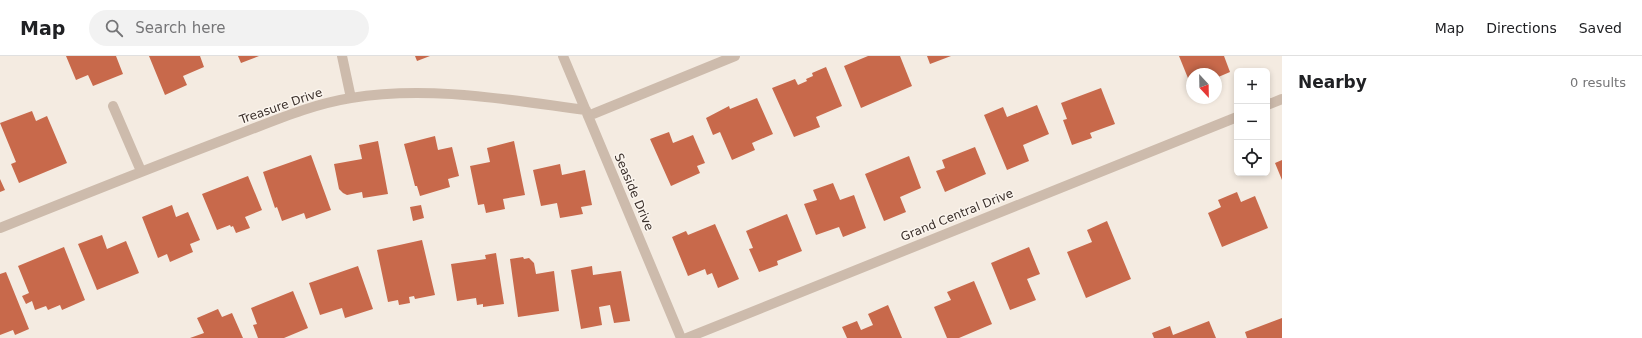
<!DOCTYPE html>
<meta charset="utf-8">
<style>
body{margin:0;font-family:"DejaVu Sans",sans-serif;background:#f2f2f2;color:#202124}
.controls{position:absolute;right:12px;top:12px;display:grid;overflow:hidden;border-radius:6px;box-shadow:0 2px 6px #0003}
.controls button{width:36px;height:36px;display:grid;place-items:center;padding:0;border:0;border-bottom:1px solid #e0e0e0;background:#fff;color:#202124;font:20px sans-serif}
.compass{position:absolute;left:1186px;top:12px;width:36px;height:36px;border-radius:50%;background:#fff;box-shadow:0 2px 6px #0003;rotate:158deg}
.list{margin:0;padding:0;list-style:none}
h2{display:flex;justify-content:space-between;align-items:center;height:52px;margin:0;padding:0 16px;font-size:17px}
h2 small{font-size:13px;font-weight:400;color:#757577}
.icon{flex:none;width:22px;height:22px;fill:none;stroke:currentColor;stroke-width:2;stroke-linecap:round;stroke-linejoin:round}
.map{position:relative;flex:none;width:1282px;height:282px;overflow:hidden}
header{display:flex;align-items:center;gap:24px;box-sizing:border-box;height:56px;padding:0 20px;background:#fff;border-bottom:1px solid #e0e0e0}
header strong{font-size:19px}
nav{display:flex;gap:22px;margin-inline-start:auto;font-size:14px}
.search{width:280px;height:36px;background:#f2f2f2;display:flex;align-items:center;gap:10px;box-sizing:border-box;padding:0 14px;border-radius:22px;color:#757577;font-size:15px}
main{display:flex}
aside{flex:1;background:#fff}
.map>svg:first-child{display:block}
</style>
<header>
<strong>Map</strong>
<div class="search"><svg class="icon" aria-label="search" viewBox="0 0 24 24"><circle cx="10" cy="10" r="6"/><path d="M15 15l6 6"/></svg>Search here</div>
<nav><a>Map</a><a>Directions</a><a>Saved</a></nav>
</header>
<main>
<div class="map">
<svg width="1282" height="282" viewBox="0 0 1282 282">
<rect width="100%" height="100%" fill="#f4ebe1"/>
<path fill="#c8694b" d="M66,0h50l7,18 -30,12 -5,-11 -12,5z
M149,0h51l4,11 -21,9 4,9 -22,10z
M238,0h21l-18,7z
M415,0h15l-13,5z
M868,0h32l12,30 -51,22 -17,-42z
M927,0h24l-21,8z
M1179,0h45l6,16 -14,6v-4h-24v14z
M826,11l16,39 -26,11 4,10 -26,10 -22,-49 23,-9 3,6 9,-4 -1,-2 7,-3 -1,-3z
M1101,32l14,36 -25,9 2,5 -20,7 -9,-25 4,-1 -6,-16z
M757,42l16,36 -21,9 3,7 -23,10 -12,-28 -7,3 -7,-17 23,-12 1,3z
M1037,49l12,29 -26,11 6,16 -22,9 -23,-55 19,-8 4,10z
M32,55l4,10 11,-5 20,47 -48,20 -8,-19 5,-2 -16,-39z
M669,76l4,11 20,-8 12,28 -8,3 3,7 -29,13 -21,-47z
M435,80l3,14 14,-3 7,29 -11,3 2,8 -30,9 -3,-10h-2l-11,-42z
M378,85l10,53 -25,4 -1,-6 -15,3 -4,-2 -4,-4 -5,-25 28,-5 -3,-14z
M514,85l11,54 -22,4 2,10 -19,4 -2,-9 -6,1 -8,-39 20,-4 -3,-14z
M975,91l11,27 -41,18 -9,-21 9,-3 -3,-8z
M311,99l20,55 -25,9 -2,-6 -22,8 -5,-14 -2,1 -12,-36z
M909,100l12,32 -21,9 6,15 -22,9 -19,-47z
M1282,104v20l-7,-17z
M560,108l2,11 23,-5 7,35 -11,2 2,7 -23,4 -3,-15 -16,3 -8,-36z
M248,120l14,34 -17,7 5,11 -14,5 -3,-7 -2,1 -1,-2 -13,5 -15,-36z
M0,123l5,11 -5,2z
M833,127l7,17 14,-5 12,33 -23,9 -4,-10 -23,8 -12,-31 13,-4 -4,-10z
M1237,136l4,10 14,-6 13,32 -46,19 -14,-34 13,-6 -3,-7z
M172,149l4,12 12,-5 12,28 -10,4 3,8 -23,10 -3,-8 -9,4 -16,-41z
M421,149l3,13 -11,3 -3,-14z
M787,158l15,37 -25,10 1,4 -19,7 -10,-23 4,-1 -7,-17z
M1107,165l24,58 -45,19 -19,-46 25,-10 -5,-12z
M715,168l24,55 -21,9 -6,-15 -5,2 -2,-6 -17,7 -16,-39 14,-6 2,4z
M102,179l5,14 19,-8 13,32 -42,17 -19,-46z
M422,184l13,55 -20,4 -1,-3 -5,1 1,6 -11,2 -1,-5 -10,2 -11,-52z
M64,191l21,53 -23,10 -2,-5 -12,5 -2,-4 -11,4 -3,-9 -6,3 -4,-8 7,-3 -11,-27z
M1029,191l11,27 -13,5 9,21 -26,10 -19,-47z
M496,197l8,51 -21,3v-3l-6,1 -1,-7 -19,3 -6,-37 35,-5 -1,-4z
M523,201l1,2 5,-1 5,5 2,11 18,-3 5,40 -41,6 -8,-58z
M358,210l15,43 -28,9 -3,-10 -22,7 -11,-32z
M592,210l1,9 28,-4 9,50 -16,2 -4,-18 -11,2 3,18 -21,4 -10,-59z
M6,216l23,57 -14,6 -2,-5 -13,5v-61z
M974,225l18,43 -33,14h-12l-13,-31 17,-7 -4,-8z
M293,235l15,37 -24,10h-26l-5,-13 4,-1 -6,-16z
M888,249l14,33h-55l-5,-11 15,-6 4,9 12,-5 -5,-11z
M218,253l4,8 10,-4 11,25h-53l14,-5 -7,-15z
M1282,262v20h-35l-2,-6z
M1209,265l7,17h-62l-2,-5 18,-7 3,9z"/>
<g fill="none" stroke-linecap="round" stroke-linejoin="round">
<path stroke="#cdbbac" stroke-width="10" d="M342,0l9,42
M563,0l118,282
M1267,49l15,-6
M113,50l28,65
M588,60l147,-60
M0,172c75,-30 150,-60 226,-89 41,-15 81,-34 125,-41 78,-13 158,2 235,12
M687,282l550,-221"/>
</g>
<g text-anchor="middle" dominant-baseline="central" stroke-width="3" stroke-linejoin="round" paint-order="stroke">
<g font-size="12" fill="#3b302b" stroke="#fbf5ee">
<text transform="translate(281 50) rotate(-19)">Treasure Drive</text>
<text transform="translate(634 136) rotate(67)">Seaside Drive</text>
<text transform="translate(957 159) rotate(-22)">Grand Central Drive</text>
</g>
</g>
</svg>
<div class="controls">
<button>+</button>
<button>−</button>
<button><svg class="icon" aria-label="locate" viewBox="0 0 24 24"><circle cx="12" cy="12" r="6"/><path d="M12 2v4M12 18v4M2 12h4M18 12h4"/></svg></button>
</div>
<svg class="compass" viewBox="-18 -18 36 36"><path d="M0-13l5 13h-10z" fill="#e53935"/><path d="M0 13l5-13h-10z" fill="#757577"/></svg>
</div>
<aside>
<h2>Nearby<small>0 results</small></h2>
<ul class="list">
</ul>
</aside>
</main>
